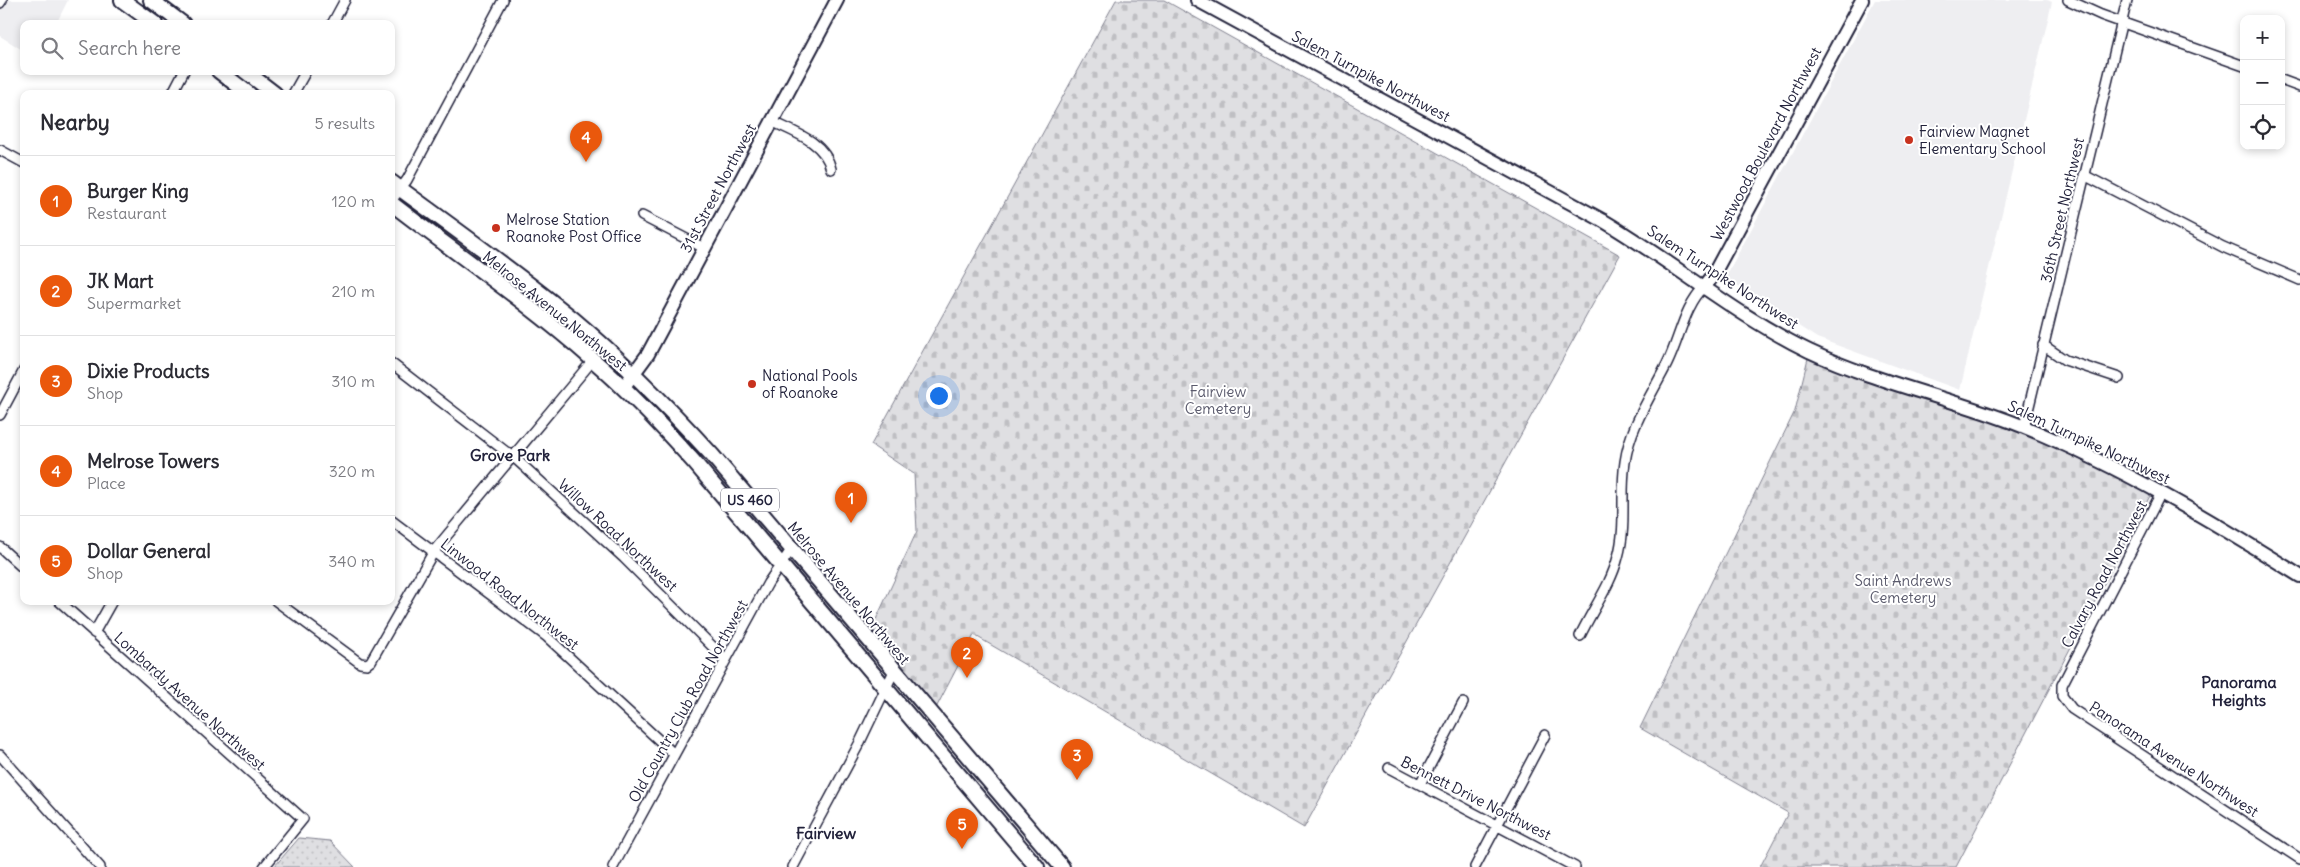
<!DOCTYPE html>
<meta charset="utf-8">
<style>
body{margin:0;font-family:Delius,sans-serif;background:#f2f2f3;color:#2b2b33}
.controls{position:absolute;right:15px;top:15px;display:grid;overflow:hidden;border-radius:10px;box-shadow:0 2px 8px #0003}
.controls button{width:45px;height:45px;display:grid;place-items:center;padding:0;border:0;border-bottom:1px solid #e1e1e2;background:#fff;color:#2b2b33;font:25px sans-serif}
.you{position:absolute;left:938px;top:395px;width:18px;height:18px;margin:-12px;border:4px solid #fff;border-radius:50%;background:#1a73e8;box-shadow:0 0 0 8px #1a73e833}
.badge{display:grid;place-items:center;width:32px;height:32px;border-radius:50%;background:#ea580c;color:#fff;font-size:16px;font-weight:700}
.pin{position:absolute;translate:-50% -41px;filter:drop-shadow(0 1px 2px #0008)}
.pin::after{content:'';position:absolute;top:26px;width:18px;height:15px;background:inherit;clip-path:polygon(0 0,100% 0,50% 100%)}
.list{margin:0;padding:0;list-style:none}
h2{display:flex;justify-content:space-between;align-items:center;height:65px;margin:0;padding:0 20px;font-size:21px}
h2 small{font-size:16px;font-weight:400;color:#7c7c81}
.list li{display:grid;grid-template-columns:32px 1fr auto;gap:15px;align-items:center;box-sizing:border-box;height:90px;padding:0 20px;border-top:1px solid #e1e1e2}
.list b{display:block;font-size:19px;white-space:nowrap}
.list p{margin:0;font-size:16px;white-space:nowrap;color:#7c7c81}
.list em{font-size:16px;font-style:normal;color:#7c7c81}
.icon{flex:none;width:28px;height:28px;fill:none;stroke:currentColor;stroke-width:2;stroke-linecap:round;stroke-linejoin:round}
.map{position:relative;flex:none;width:2300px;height:867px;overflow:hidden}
.search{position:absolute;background:#fff;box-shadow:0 2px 8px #0003;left:20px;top:20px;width:375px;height:55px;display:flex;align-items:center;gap:12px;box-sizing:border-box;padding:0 18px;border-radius:10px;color:#7c7c81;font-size:19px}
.panel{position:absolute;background:#fff;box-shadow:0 2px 8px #0003;left:20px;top:90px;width:375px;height:515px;border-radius:10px}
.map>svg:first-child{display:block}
</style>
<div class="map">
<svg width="2300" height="867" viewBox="0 0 2300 867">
<defs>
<pattern id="grass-dots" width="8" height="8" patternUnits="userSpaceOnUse" patternTransform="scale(1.25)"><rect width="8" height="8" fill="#dfdfe2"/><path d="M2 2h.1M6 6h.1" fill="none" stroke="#bfbfc3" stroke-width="1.8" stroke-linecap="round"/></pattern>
<pattern id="cemetery-stones" width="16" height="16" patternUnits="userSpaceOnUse" patternTransform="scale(1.25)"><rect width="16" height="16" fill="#dfdfe2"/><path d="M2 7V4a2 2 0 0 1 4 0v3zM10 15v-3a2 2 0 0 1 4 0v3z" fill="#bfbfc3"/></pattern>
</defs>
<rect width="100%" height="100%" fill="#fff"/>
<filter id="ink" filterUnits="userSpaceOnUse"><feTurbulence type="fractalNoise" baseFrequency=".02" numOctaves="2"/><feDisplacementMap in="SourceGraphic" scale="10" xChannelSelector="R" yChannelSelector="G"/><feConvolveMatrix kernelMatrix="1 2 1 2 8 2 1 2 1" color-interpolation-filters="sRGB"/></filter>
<g filter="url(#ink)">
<path fill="#eeeef1" d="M0,0h68l-12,24h-32v27l-24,-15z
M1875,0h172l5,2 -92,388 -143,-52 -92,-60z"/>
<path fill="url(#grass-dots)" stroke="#80808e" d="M299,838l31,3 25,26h-81z"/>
<path fill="url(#cemetery-stones)" stroke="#80808e" d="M1116,0h48l456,255 -316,573 -330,-193 -38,73 -64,-80 45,-97 -3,-57 -43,-29z
M1808,358l180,61 52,21 111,54 -195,373h-196l28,-54 -148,-85 155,-317z"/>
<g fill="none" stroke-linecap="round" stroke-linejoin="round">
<defs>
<path id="street" d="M2068,0l33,15 143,51
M0,3l2,-3
M332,24l13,-24
M2281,80l19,7
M172,94l12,-23
M293,94l13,-23
M771,121c23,11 54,21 60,48
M0,150l24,13
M2084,175l139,72 77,33
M391,201l16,-21 96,-180
M642,216l62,32
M2043,345l22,15 54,18
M391,363l127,98 106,97 102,102
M0,415l24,-45
M2024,427l103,-427
M2161,493l-99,192v11l10,13 228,150
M391,520l156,117 127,117
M0,547l24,22
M59,601l244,218 -39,48
M276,601l84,62 7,1 4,-3 63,-110 159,-191
M94,633l18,-32
M1580,636c12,-26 31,-51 38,-79 9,-31 2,-63 7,-95 5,-36 26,-66 42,-98 13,-26 17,-58 38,-78
M0,755l100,112
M1389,768l186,99
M1420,784l43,-81
M613,867l155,-284 23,-33
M793,867l66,-123 35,-73
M1475,867l70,-132"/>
<path id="secondary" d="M1197,0l405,220c70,41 134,96 207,131 68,32 143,47 213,75 98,40 189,94 278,150
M1705,286l7,-9 150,-277
M623,388l25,-34 189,-354"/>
<path id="primary" d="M122,0l33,24
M151,0l32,24
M219,71l30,23
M245,71l30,23
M391,182c61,45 124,89 182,137 50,42 95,88 139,136l350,412
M391,203c67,52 138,100 201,156 37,32 70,67 102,103l343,405"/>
</defs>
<use href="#street" stroke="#22223b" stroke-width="12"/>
<use href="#secondary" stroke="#22223b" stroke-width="16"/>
<use href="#primary" stroke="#22223b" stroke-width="18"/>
<use href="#street" stroke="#fff" stroke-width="9"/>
<use href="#secondary" stroke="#fff" stroke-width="12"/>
<use href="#primary" stroke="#fff" stroke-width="14"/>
</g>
</g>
<g fill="#c8321e" stroke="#fff" stroke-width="2">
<circle cx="1909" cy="140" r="5"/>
<circle cx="496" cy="228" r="5"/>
<circle cx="752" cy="384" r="5"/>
</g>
<g text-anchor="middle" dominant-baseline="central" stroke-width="4" stroke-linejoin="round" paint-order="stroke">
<rect fill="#fff" stroke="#646476" stroke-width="1" x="721" y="488.5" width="58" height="23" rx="4"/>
<g font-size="14" font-weight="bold" fill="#22223b">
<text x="750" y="500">US 460</text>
</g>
<g font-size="15" fill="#22223b" stroke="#fff">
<text transform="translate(1371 76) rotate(28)">Salem Turnpike Northwest</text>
<text transform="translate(1766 144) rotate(-62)">Westwood Boulevard Northwest</text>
<text transform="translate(718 188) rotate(-62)">31st Street Northwest</text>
<text transform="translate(2062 210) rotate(-77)">36th Street Northwest</text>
<text transform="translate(1723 277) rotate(33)">Salem Turnpike Northwest</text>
<text transform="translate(555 311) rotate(39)">Melrose Avenue Northwest</text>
<text transform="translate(2089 442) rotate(25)">Salem Turnpike Northwest</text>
<text transform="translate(618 535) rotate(43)">Willow Road Northwest</text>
<text transform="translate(2104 574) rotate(-62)">Calvary Road Northwest</text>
<text transform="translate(849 593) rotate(50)">Melrose Avenue Northwest</text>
<text transform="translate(510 594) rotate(38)">Linwood Road Northwest</text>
<text transform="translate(190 701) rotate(42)">Lombardy Avenue Northwest</text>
<text transform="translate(688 701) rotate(-61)">Old Country Club Road Northwest</text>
<text transform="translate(2174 759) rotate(33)">Panorama Avenue Northwest</text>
<text transform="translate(1476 798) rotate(27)">Bennett Drive Northwest</text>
</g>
<g font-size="15" fill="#22223b" stroke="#fff" text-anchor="start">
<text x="1919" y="131">Fairview Magnet<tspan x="1919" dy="17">Elementary School</tspan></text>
<text x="506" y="219">Melrose Station<tspan x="506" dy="17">Roanoke Post Office</tspan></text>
<text x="762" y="375">National Pools<tspan x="762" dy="17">of Roanoke</tspan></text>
</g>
<g font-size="15" fill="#5b5b6d" stroke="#fff">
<text x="1218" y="391">Fairview<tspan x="1218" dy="17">Cemetery</tspan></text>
<text x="1903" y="580">Saint Andrews<tspan x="1903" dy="17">Cemetery</tspan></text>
</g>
<g font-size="16" font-weight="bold" fill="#22223b" stroke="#fff">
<text x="510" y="455">Grove Park</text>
<text x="2239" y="682">Panorama<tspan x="2239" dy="18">Heights</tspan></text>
<text x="826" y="833">Fairview</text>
</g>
</g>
</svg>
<div class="controls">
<button>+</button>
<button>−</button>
<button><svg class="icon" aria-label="locate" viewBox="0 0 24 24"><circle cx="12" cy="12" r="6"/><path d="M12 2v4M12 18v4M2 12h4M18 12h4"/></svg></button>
</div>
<div class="you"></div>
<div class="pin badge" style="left:851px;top:523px">1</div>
<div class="pin badge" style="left:967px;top:678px">2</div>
<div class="pin badge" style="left:1077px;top:780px">3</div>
<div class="pin badge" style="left:586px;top:162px">4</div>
<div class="pin badge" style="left:962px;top:849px">5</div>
<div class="search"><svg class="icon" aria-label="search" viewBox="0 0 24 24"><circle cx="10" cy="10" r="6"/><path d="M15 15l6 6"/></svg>Search here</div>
<section class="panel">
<h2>Nearby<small>5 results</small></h2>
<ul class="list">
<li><span class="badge">1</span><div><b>Burger King</b><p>Restaurant</p></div><em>120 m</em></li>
<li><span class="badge">2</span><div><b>JK Mart</b><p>Supermarket</p></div><em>210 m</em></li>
<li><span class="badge">3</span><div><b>Dixie Products</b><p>Shop</p></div><em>310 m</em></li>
<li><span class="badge">4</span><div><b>Melrose Towers</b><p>Place</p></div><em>320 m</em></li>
<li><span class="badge">5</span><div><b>Dollar General</b><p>Shop</p></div><em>340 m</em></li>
</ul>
</section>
</div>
